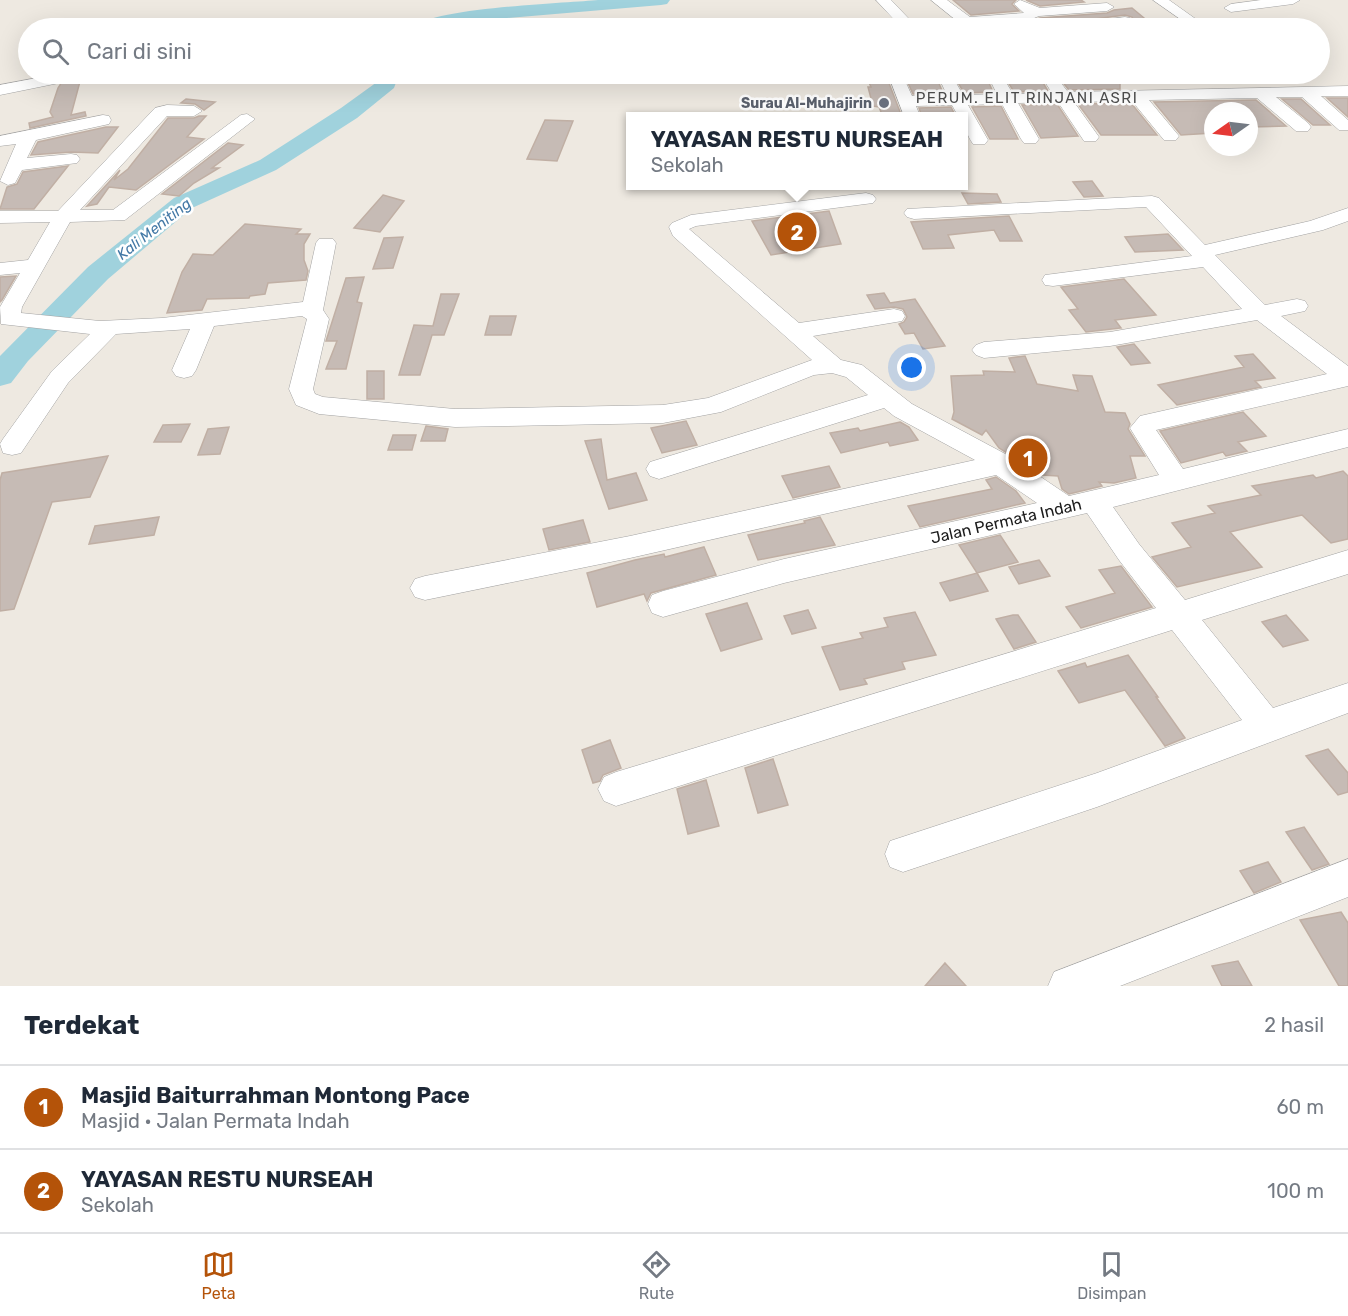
<!DOCTYPE html>
<html lang="id">
<meta charset="utf-8">
<style>
body{margin:0;font-family:Rubik,sans-serif;background:#f2f2f3;color:#1f2937}
.compass{position:absolute;left:1204px;top:102px;width:54px;height:54px;border-radius:50%;background:#fff;box-shadow:0 6px 24px #0002;rotate:256deg}
.you{position:absolute;left:912px;top:368px;width:21px;height:21px;margin:-15px;border:4px solid #fff;border-radius:50%;background:#1a73e8;box-shadow:0 0 0 9px #1a73e833}
.badge{display:grid;place-items:center;width:39px;height:39px;border-radius:50%;background:#b45309;color:#fff;font-size:20px;font-weight:700}
.pin{position:absolute;translate:-50% -50%;border:3px solid #fff;box-shadow:0 2px 6px #0006}
.popup{position:absolute;left:626px;top:112px;width:342px;height:78px;box-sizing:border-box;display:grid;place-content:center;border-radius:0px;background:#fff;filter:drop-shadow(0 2px 4px #0005);font-size:20px;white-space:nowrap;color:#747a83}
.popup b{font-size:22px;color:#1f2937}
.popup::after{content:'';position:absolute;left:50%;top:100%;margin-left:-12px;border:12px solid transparent;border-top-color:#fff}
.list{margin:0;padding:0;list-style:none}
h2{display:flex;justify-content:space-between;align-items:center;height:78px;margin:0;padding:0 24px;font-size:26px}
h2 small{font-size:20px;font-weight:400;color:#747a83}
.list li{display:grid;grid-template-columns:39px 1fr auto;gap:18px;align-items:center;box-sizing:border-box;height:84px;padding:0 24px;border-top:2px solid #e0e1e3}
.list b{display:block;font-size:22px;white-space:nowrap}
.list p{margin:0;font-size:20px;white-space:nowrap;color:#747a83}
.list em{font-size:20px;font-style:normal;color:#747a83}
.icon{flex:none;width:33px;height:33px;fill:none;stroke:currentColor;stroke-width:2;stroke-linecap:round;stroke-linejoin:round}
.map{position:relative;flex:none;width:1348px;height:986px;overflow:hidden}
.search{position:absolute;background:#fff;box-shadow:0 6px 24px #0002;left:18px;right:18px;top:18px;height:66px;display:flex;align-items:center;gap:15px;box-sizing:border-box;padding:0 21px;border-radius:33px;color:#747a83;font-size:22px}
.sheet{height:246px;background:#fff}
nav{display:flex;justify-content:space-around;align-items:center;box-sizing:border-box;height:84px;border-top:2px solid #e0e1e3;background:#fff;font-size:16px;color:#747a83}
nav a{display:grid;justify-items:center;gap:3px}
nav .on{color:#b45309}
.map>svg:first-child{display:block}
</style>
<div class="map">
<svg width="1348" height="986" viewBox="0 0 1348 986">
<rect width="100%" height="100%" fill="#eee9e1"/>
<g fill="none" stroke-linecap="round" stroke-linejoin="round">
<path fill="#a0d2dd" fill-rule="evenodd" d="M598,0h72l-3,4 -6,1 -201,17 -26,6h-21c14,-20 155,-25 185,-28z
M379,74h20l-5,14 -37,30 -81,52 -84,38 -84,71 -80,82 -17,22 -11,3v-30l88,-89 86,-69 86,-38 81,-52 36,-26z"/>
</g>
<path fill="#c6bbb5" stroke="#c0afa4" stroke-width="1.5" d="M953,0h63l-4,4 7,7 -48,4z
M1026,0h55l3,2 -44,4z
M1132,8l24,20h-42l18,-3 2,-3 -2,-5 -7,-2 -38,5 -9,4 -86,4 -11,-1 46,-4 13,-5 67,-5 7,-3z
M67,74h15l-11,41 14,-3 1,4 -56,12 -1,-5 24,-6 -3,-5 8,-24z
M904,74h31l8,19 -30,1z
M953,74h32l8,18 -29,1z
M1003,74h35l10,17 -34,1z
M1056,74h64v15l-51,1z
M867,78h20l15,39h-19l-4,-10 -6,-1 -5,-19h3z
M1327,98h21v19z
M186,99l29,3 -11,8 -9,-6 -14,-1z
M1282,99h19l29,26h-17z
M1256,100l30,26 -37,1v-16h-36v22l-32,2 -27,-33z
M1131,103l26,32h-56l-23,-31z
M1057,104l21,32 -37,2 -19,-33z
M1001,106l17,33h-28l-18,-32z
M951,107l5,10h-34l-3,-9z
M199,116h7l-19,21 17,2 -68,51 -27,-3 -12,17 -10,2 33,-36 -6,10 14,-11 40,-51h26z
M545,120l28,1 -16,40 -30,-2z
M106,127h12l-20,26 -27,-1 -40,3 7,-13z
M228,143l15,2 -31,23h7l-25,15 -15,13 -17,-2z
M68,166l-34,43h-34l7,-22 10,-3 6,-12z
M1092,181l11,15 -19,1 -11,-15z
M962,193l35,1 4,8 -33,2z
M383,195l21,6 -24,31 -26,-4z
M829,211l12,33 -70,11 -19,-34z
M1009,216l13,25h-22l-6,-11 -46,5 6,13 -31,1 -12,-27z
M245,224l56,5 -5,5h14l-6,10v16l4,11 -2,9 -38,3 -3,11 -15,2 -1,2 -42,1 -5,11 -35,3 15,-41 11,-18 20,1z
M1168,234l15,16 -48,2 -10,-15z
M403,237l-10,31 -20,1 11,-31z
M16,276l-14,24 -2,2v-25z
M364,277l-7,25 5,1 -16,66h-20l11,-28h-11l20,-63z
M1124,279l32,36 -41,5 6,8 -35,4 -17,-22 9,-1 -17,-22z
M884,293l6,10 25,-4 30,47 -22,3 -9,-16 -9,1 -6,-10 5,-2 3,-5 -4,-8 -9,-2 -19,2 -8,-14z
M441,294h18l-15,41h-12l-12,40h-21l15,-50 19,1z
M490,316h26l-5,19h-26z
M1134,344l16,19 -19,2 -14,-18z
M1253,354l22,24 -20,3 6,6 -84,18 -19,-20 86,-18 -9,-11z
M1025,356l12,28 41,7 -5,-16 19,1 13,36 20,1 5,11 -2,5 17,27h-15l6,22 -22,5 -15,-1 3,4 -33,8 -7,-5 -4,-13 -16,-1 -43,-27 -13,-18 -4,5 -30,-16 2,-7 -3,-36 33,-1 -1,-4 32,1 -6,-14z
M367,371h17v28h-17z
M1243,412l23,24 -28,6 9,9 -21,5 -3,-4 -42,11 -21,-32z
M686,421l11,24 -35,8 -11,-25z
M900,422l9,5 9,13 -28,6 -2,-4 -47,11 -11,-20 28,-5 2,3z
M190,424l-9,18h-27l9,-17z
M426,426l22,3 -3,12h-24z
M229,427l-9,27 -22,1 10,-26z
M393,435h23l-4,15h-24z
M601,439l6,41 29,-7 11,27 -38,9 -24,-68z
M108,456l-18,41 -38,5 -38,107 -14,2v-131l2,-7z
M829,466l11,21 -47,11 -11,-22z
M1343,471l5,5v63l-17,4 -29,-28 -72,17 32,35 -85,20 -25,-30 39,-10 -19,-24 43,-10 -7,-7 53,-11 -9,-9 61,-11 3,3z
M996,477l20,14 9,12 -105,24 -12,-21 84,-17 -6,-9z
M159,517l-5,18 -65,9 6,-18z
M820,517l15,28 -77,15 -10,-25 57,-12 -1,-2z
M583,520l7,22 -41,8 -6,-21z
M1000,535l18,27 -41,11 -18,-28z
M704,547l12,28 -65,18 -4,8 -3,-7 -47,13 -10,-34 48,-13 29,-6 1,3z
M1039,560l11,16 -31,8 -10,-17z
M1121,566l31,41 -71,21 -15,-21 49,-14 -16,-23z
M977,573l11,18 -38,10 -10,-18z
M747,603l15,36 -41,12 -15,-37z
M808,610l8,18 -24,6 -8,-18z
M915,612l21,43 -34,7 3,7 -41,10 3,5 -27,6 -18,-43 41,-9 -3,-5 28,-6 -4,-9z
M1013,615h5l18,27 -22,7 -18,-30z
M1286,615l22,25 -25,7 -21,-25z
M1128,655l30,42h-2l29,41 -20,8 -40,-56 -46,13 -21,-32 27,-8 2,4z
M610,740l11,28 -18,7 -3,6 -7,2 -11,-33z
M1328,749l20,24v19l-10,3 -32,-39z
M773,759l15,46 -30,8 -13,-45z
M706,780l13,46 -31,8 -11,-45z
M1304,827l25,37 -17,6 -26,-38z
M1268,862l13,20 -27,11 -14,-22z
M1341,912l7,11v63h-9l-39,-66z
M1238,961l14,25h-30l-10,-20z
M945,963l21,23h-41z"/>
<g fill="none" stroke-linecap="round" stroke-linejoin="round">
<defs>
<path id="minor" d="M876,0h15l20,21 2,7h-17l3,-3z
M931,0h16l23,17 54,-4 -10,-9 6,-4 20,8 67,-5 7,4 -7,4 -68,5 -12,5 -60,5 -5,-1z
M1153,0h16l38,27 -14,1z
M1261,0h39l-7,4 -62,8 -7,-4 7,-4z
M1125,17l5,1 2,3 -2,3 -29,4h-26l12,-6z
M888,74h14l10,22 35,-1 -10,-21h14l12,21 34,-1 -10,-20h14l12,20 39,-1 -12,-19h14l14,18 280,-6v10h-27l27,24v10h-9l-37,-33h-26l32,26 3,4 -3,4h-12l-39,-33 -108,2 30,36 -3,4h-12l-32,-39 -58,1 25,35 -3,4h-12l-26,-39 -40,1 21,36 -3,4h-12l-3,-4 -19,-35 -34,1 20,35 -3,4h-12c-6,-9 -9,-17 -9,-28h-6l-6,-11 -36,1 4,10h-16z
M53,75l8,5 -2,3 -59,12v-10z
M167,105l27,1 8,5 -8,5h-27l-87,94h33l128,-95 6,-1 8,5 -130,101 -55,2 -48,85 -1,6 79,8 62,-3 141,-16 13,-59 3,-4h14l3,4 -13,67 6,9 -16,70 2,5 8,3 132,12 208,-4 45,-7 104,-38 -139,-124 -4,-9 3,-4 19,-8 175,-22 7,2 3,4 -3,4 -177,23 -7,3 110,94 95,-14 8,2 3,5 -3,5 -89,15 28,24 21,5 50,39 99,53 58,39 90,-21 -29,-47 10,-12 187,-42 -70,-54 -147,26 -126,12 -8,-3 -4,-5 4,-5 8,-3 126,-10 132,-23 -39,-42 -150,19 -8,-1 -3,-5 3,-5 8,-1 139,-18 -46,-49 -232,12 -7,-2 -3,-4 3,-4 245,-13 7,2 46,47 105,-24 38,-13v13l-25,9 -108,25 50,50 32,-6 8,2 3,5 -3,5 -24,5 67,50v20l-192,44 27,39 165,-40v18l-235,60 26,37 46,56 163,-50v24l-146,46 71,88 75,-25v30l-251,94 -194,65 -13,-5 -5,-13 5,-13 207,-68 145,-53 -70,-90 -556,176 -12,-5 -6,-12 6,-12 12,-5 540,-164 -37,-48 -32,-47 -303,70 -121,34 -11,-4 -4,-9 4,-9 11,-4 121,-32 253,-56 -41,-28 -366,83 -205,42 -10,-3 -5,-9 5,-9 10,-3 205,-40 345,-76 -81,-44 -10,-8 -225,71 -9,-3 -4,-7 4,-7 218,-67 -22,-18 -14,-4 -18,2 -93,37 -58,11 -208,4 -136,-13 -23,-9 -7,-16 18,-70 -5,-3 -88,10 -18,44 -4,6 -8,2 -8,-2 -4,-6 18,-41 -74,5 -48,49 -47,70 -9,2 -9,-2 -3,-9 3,-5 49,-68 38,-37 -89,-10 -1,-17 20,-34 -20,2v-12l28,-3 22,-38 -50,1v-12h58l97,-103z
M103,115l6,1 2,4 -2,4 -73,16 -9,18 44,-4 6,1 3,4 -3,4 -55,7 -7,13 -7,2 -8,-4 16,-37 -16,2v-10z
M1348,859v38l-228,89h-72l6,-14z"/>
</defs>
<use href="#minor" stroke="#a3a3a3" stroke-width="1"/>
<use href="#minor" fill="#fff" fill-rule="evenodd"/>
</g>
<circle fill="#6b7280" stroke="#fff" stroke-width="2" cx="884" cy="103" r="6"/>
<g text-anchor="middle" dominant-baseline="central" stroke-width="5" stroke-linejoin="round" paint-order="stroke">
<g font-size="14" font-weight="bold" fill="#5b616d" stroke="#fff" text-anchor="end">
<text x="872" y="103">Surau Al-Muhajirin</text>
</g>
<g font-size="15" letter-spacing="1.5" fill="#4f4f4f" stroke="#fff">
<text x="1027" y="98">PERUM. ELIT RINJANI ASRI</text>
</g>
<g font-size="15" font-style="italic" fill="#4479a6" stroke="#fff">
<text transform="translate(154 229) rotate(-38)">Kali Meniting</text>
</g>
<g font-size="16" fill="#1c1c1c" stroke="#fff">
<text transform="translate(1006 521) rotate(-13)">Jalan Permata Indah</text>
</g>
</g>
</svg>
<svg class="compass" viewBox="-18 -18 36 36"><path d="M0-13l5 13h-10z" fill="#e53935"/><path d="M0 13l5-13h-10z" fill="#747a83"/></svg>
<div class="you"></div>
<div class="pin badge" style="left:1028px;top:458px">1</div>
<div class="pin badge" style="left:797px;top:232px">2</div>
<div class="popup"><b>YAYASAN RESTU NURSEAH</b>Sekolah</div>
<div class="search"><svg class="icon" aria-label="search" viewBox="0 0 24 24"><circle cx="10" cy="10" r="6"/><path d="M15 15l6 6"/></svg>Cari di sini</div>
</div>
<section class="sheet">
<h2>Terdekat<small>2 hasil</small></h2>
<ul class="list">
<li><span class="badge">1</span><div><b>Masjid Baiturrahman Montong Pace</b><p>Masjid · Jalan Permata Indah</p></div><em>60 m</em></li>
<li><span class="badge">2</span><div><b>YAYASAN RESTU NURSEAH</b><p>Sekolah</p></div><em>100 m</em></li>
</ul>
</section>
<nav>
<a class="on"><svg class="icon" aria-label="map" viewBox="0 0 24 24"><path d="M3 6l6-2 6 2 6-2v14l-6 2-6-2-6 2zM9 4v14M15 6v14"/></svg>Peta</a>
<a><svg class="icon" aria-label="directions" viewBox="0 0 24 24"><path d="M12 3l9 9-9 9-9-9zM9 14v-3h6M13 9l2 2-2 2"/></svg>Rute</a>
<a><svg class="icon" aria-label="saved" viewBox="0 0 24 24"><path d="M7 4h10v16l-5-4-5 4z"/></svg>Disimpan</a>
</nav>
